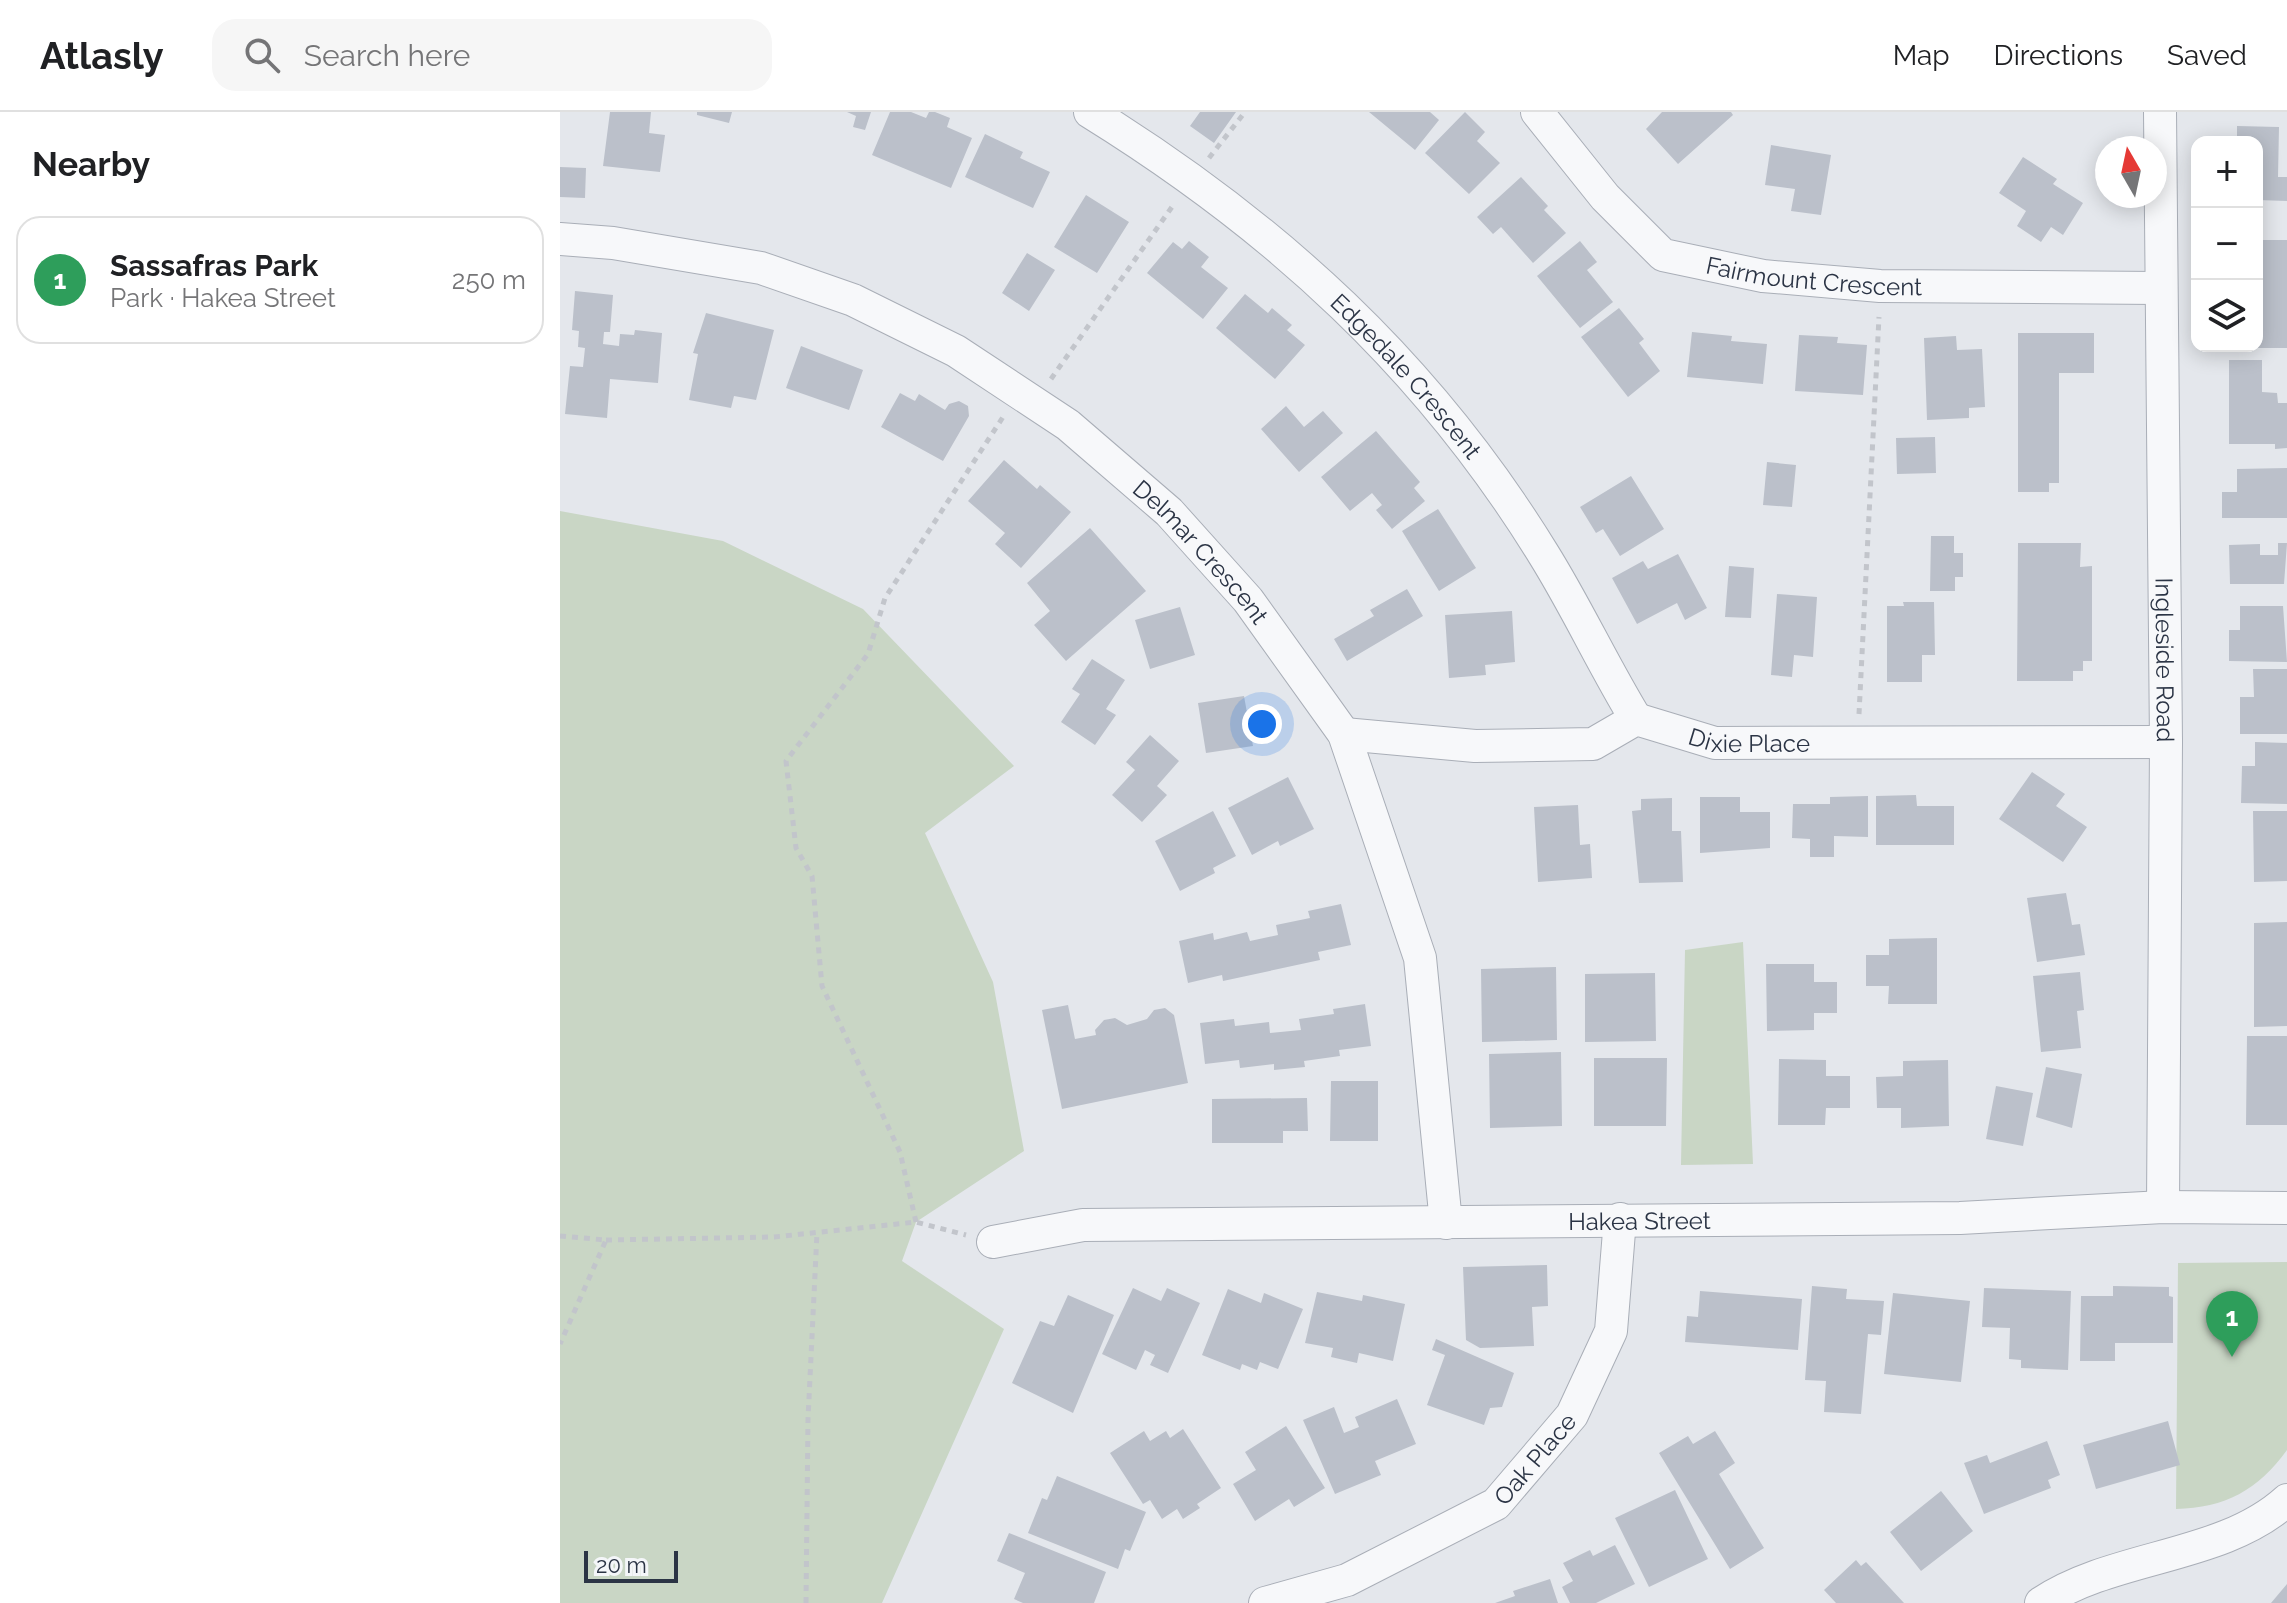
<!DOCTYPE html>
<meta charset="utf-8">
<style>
body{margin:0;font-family:Raleway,sans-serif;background:#f6f6f6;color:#202124}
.controls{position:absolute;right:24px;top:24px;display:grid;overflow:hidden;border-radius:16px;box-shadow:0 4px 20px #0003}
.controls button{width:72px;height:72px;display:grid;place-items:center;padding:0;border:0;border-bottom:2px solid #e0e0e0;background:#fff;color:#202124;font:40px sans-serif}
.compass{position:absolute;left:1535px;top:24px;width:72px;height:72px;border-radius:50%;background:#fff;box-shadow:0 4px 20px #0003;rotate:351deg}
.scale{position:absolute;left:24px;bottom:20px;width:94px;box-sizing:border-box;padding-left:8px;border:4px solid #2b3445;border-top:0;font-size:22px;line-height:28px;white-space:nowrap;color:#2b3445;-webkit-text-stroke:6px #f4f6f9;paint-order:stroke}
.you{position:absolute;left:702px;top:612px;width:28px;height:28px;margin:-20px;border:6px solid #fff;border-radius:50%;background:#1a73e8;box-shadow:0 0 0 12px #1a73e833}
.badge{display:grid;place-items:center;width:52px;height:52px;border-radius:50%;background:#d1495b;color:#fff;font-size:26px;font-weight:700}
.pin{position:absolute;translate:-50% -66px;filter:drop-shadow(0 2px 4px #0008)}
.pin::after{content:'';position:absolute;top:42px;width:28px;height:24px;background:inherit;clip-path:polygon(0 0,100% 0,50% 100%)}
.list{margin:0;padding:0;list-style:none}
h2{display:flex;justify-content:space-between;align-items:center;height:104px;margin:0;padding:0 32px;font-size:34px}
h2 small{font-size:26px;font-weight:400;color:#757577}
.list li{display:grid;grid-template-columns:52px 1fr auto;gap:24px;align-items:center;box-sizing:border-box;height:128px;margin:0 16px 16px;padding:0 16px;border:2px solid #e0e0e0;border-radius:24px}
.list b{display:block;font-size:30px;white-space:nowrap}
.list p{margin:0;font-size:26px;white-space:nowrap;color:#757577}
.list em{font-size:26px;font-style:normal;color:#757577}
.icon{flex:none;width:44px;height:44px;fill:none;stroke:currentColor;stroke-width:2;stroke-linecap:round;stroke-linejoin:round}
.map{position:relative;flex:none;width:1727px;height:1491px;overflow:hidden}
header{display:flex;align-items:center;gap:48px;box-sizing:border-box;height:112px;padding:0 40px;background:#fff;border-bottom:2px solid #e0e0e0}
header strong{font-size:38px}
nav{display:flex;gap:44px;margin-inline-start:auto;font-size:28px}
.search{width:560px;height:72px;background:#f6f6f6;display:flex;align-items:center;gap:20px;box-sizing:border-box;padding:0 28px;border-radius:24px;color:#757577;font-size:30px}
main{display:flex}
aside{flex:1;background:#fff}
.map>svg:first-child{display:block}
</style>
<header>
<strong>Atlasly</strong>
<div class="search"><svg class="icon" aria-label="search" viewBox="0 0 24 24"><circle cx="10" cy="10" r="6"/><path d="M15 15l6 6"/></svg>Search here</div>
<nav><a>Map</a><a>Directions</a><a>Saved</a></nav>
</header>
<main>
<aside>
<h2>Nearby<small></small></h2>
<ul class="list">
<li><span class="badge" style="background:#2e9e5b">1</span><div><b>Sassafras Park</b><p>Park · Hakea Street</p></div><em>250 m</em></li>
</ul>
</aside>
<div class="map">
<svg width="1727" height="1491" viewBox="0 0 1727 1491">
<rect width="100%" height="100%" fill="#e4e7ec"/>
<path fill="#c9d6c5" d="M0,399l163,30 140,68 151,157 -89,67 68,149 31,169 -108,71 -14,39 102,68 -122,274h-322z
M1183,830l10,222 -72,1 4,-215z
M1727,1150v188c-29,40 -62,58 -111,59l2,-246z"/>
<path fill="#bbc0ca" d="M50,0h41l-2,21 16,2 -5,37 -57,-6z
M137,0h35l-3,11 -32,-8z
M287,0h24l-6,18 -12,-3 3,-11z
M330,0h21l15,6 3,-6h6l15,6 -3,9 25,11 -21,50 -79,-33z
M640,0h36l-22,31 -24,-17z
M809,0h61l9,8 -24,30z
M905,0l20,20 -8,9 23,22 -31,31 -44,-41z
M1102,0h69l2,3 -55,49 -32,-35z
M1677,14l42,1 -1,50h9v24l-30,-1v-58h-20z
M425,22l38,18 -3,6 30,14 -17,36 -68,-31z
M1211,33l60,10 -10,60 -30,-4 4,-22 -30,-4z
M1463,45l34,22 -4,5 30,19 -20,32 -12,-8 -10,15 -24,-16 9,-15 -27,-18z
M0,55l26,1 -1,30 -25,-1z
M961,65l27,29 -4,4 22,23 -33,30 -32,-36 -8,7 -16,-17z
M526,83l43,27 -32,51 -43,-26z
M1697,128h30v108h-30z
M629,129l20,16 -8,10 27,21 -25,31 -56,-46 26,-31 9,7z
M1020,129l17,21 -10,8 26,32 -33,26 -43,-52z
M467,141l28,17 -26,41 -27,-18z
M15,179l38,4 -3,37h-6l-1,12 16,2 1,-12 14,1 1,-5 27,3 -4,50 -48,-4 -3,39 -42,-4 5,-48 13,1 2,-19 -7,-1 1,-16 -7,-1z
M685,182l23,19 4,-5 20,17 -5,5 18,15 -30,34 -59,-51z
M1059,196l25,31 -5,4 21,28 -32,26 -47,-60z
M146,201l68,17 -18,70 -22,-4 -3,12 -42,-8 9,-46 -5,-1z
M1132,220l40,4 -1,5 36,3 -4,40 -76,-7z
M1458,221h76v40h-35v110h-10v9h-31z
M1239,223l39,2 -1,6 30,2 -4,50 -68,-4z
M1396,224l1,14 25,-1 3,58 -16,1v10l-42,2 -3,-82z
M241,234l62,24 -14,40 -63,-22z
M1669,248h33v32l15,1 1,10h9v45l-12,1v-5h-46z
M340,281l15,8 4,-7 26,16 4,-6 10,-3 9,5 1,10 -26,45 -62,-34z
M726,294l18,21 19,-16 20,22 -44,39 -38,-43z
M816,319l44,51 -6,6 11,13 -33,28 -16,-19 6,-5 -10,-12 -22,18 -29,-34z
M1375,325l1,36 -39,1 -1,-36z
M444,348l33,29 3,-4 31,27 -50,56 -26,-24 10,-11 -37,-32z
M1207,350l29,3 -4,42 -29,-2z
M1727,356v50h-65v-26h15v-23z
M1071,364l33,53 -44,27 -17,-27 -7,4 -16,-26z
M878,397l38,59 -37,23 -37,-60z
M530,416l56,63 -80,70 -32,-36 16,-14 -23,-28z
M1371,424h23v17h9v24h-8v14h-25z
M1458,431h63l-1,24 12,-1v95h-9v10h-10v10h-56z
M1718,431h9l-3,41h-54l-1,-39 31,-1v11h18z
M1118,442l29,54 -22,12 -8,-17 -40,21 -25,-46 31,-17 5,8z
M1169,454l25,2 -3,50 -26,-1z
M847,477l16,27 -76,45 -13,-22 40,-23 -4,-6z
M1217,482l40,3 -4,60 -19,-2 -2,22 -21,-2z
M1343,490h31l1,53h-13v27h-35v-76h17z
M1680,494h43l4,56 -58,-1v-31h11z
M620,495l15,48 -45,14 -15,-49z
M952,499l3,51 -30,3 1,10 -37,3 -4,-63z
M532,547l33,21 -19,29 10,6 -21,30 -34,-23 19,-28 -8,-5z
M1693,557h34v65h-47v-37h14z
M684,584l9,50 -47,7 -8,-50z
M590,623l29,26 -22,25 10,9 -25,27 -30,-27 23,-25 -9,-8z
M1695,630l32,1v61l-46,-1 1,-37h13z
M1472,660l33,22 -9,12 31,21 -24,35 -64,-43z
M728,665l26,52 -34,17 -2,-5 -26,14 -24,-47z
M1356,683l1,11h37v39h-78v-49z
M1308,684v41l-34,-1v21h-24v-18l-18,-1 1,-34h37v-7z
M1140,685h40v15h30v36l-70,5z
M1112,686v33h9l2,51 -44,1 -7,-72 9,-1v-11z
M1018,693l2,40 10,-1 2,34 -54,4 -4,-75z
M653,699l23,45 -23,12 2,5 -35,18 -25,-50z
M1693,699h34v70l-33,1z
M1506,781l6,32 8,-1 5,31 -48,7 -10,-64z
M781,792l10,41 -33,7 2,8 -97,21 -1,-6 -34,8 -9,-42 34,-8 1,7 33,-8 3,9 28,-6 -2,-10 34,-7 -2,-7z
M1727,810v104l-33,1v-104z
M1377,826v66h-49l1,-18h-23v-31h23v-16z
M1206,852h48v18h23v31h-23v17l-47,1z
M996,855l1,73 -75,2 -1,-73z
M1520,860l4,38 -7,1 4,37 -40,4 -8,-76z
M1095,861l1,68 -71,1v-68z
M805,892l6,42 -32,4 1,6 -36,5 1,6 -31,3v-6l-34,4 -1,-8 -34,4 -5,-41 34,-4 1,7 34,-4 1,11 31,-3 -2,-11 35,-5 -1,-5z
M508,893l7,34 21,-4 -1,-5 9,-10 11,-2 12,7 20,-6 7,-9 11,-2 9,7 14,68 -126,26 -20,-99z
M1687,924h40v89h-41z
M1001,940l1,74 -72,2 -1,-74z
M1034,946h73l-1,68h-72z
M1219,947l47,1v16h24v32h-24l-1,17h-47z
M1388,948l1,66 -48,2v-20h-24l-1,-31 27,-1v-15z
M1486,955l36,7 -10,54 -36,-11z
M771,969h47v60h-48z
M1436,974l37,7 -10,53 -37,-7z
M747,986l1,33h-25v12h-71v-44z
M987,1153l1,41 -16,1 2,39 -54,2 -14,-8 -3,-73z
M1252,1174l35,3 -1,10 38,2 -3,34 -13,-1 -7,80 -37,-2 2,-31 -21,-1z
M1553,1174l56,1v9l4,1v46h-58v18h-35l1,-65h32z
M573,1176l28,13 6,-13 33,15 -32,70 -18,-8 5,-10 -10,-5 -9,20 -34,-16z
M1424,1176l87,3 -3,79 -47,-2v-8l-12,-1 1,-31 -28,-1z
M668,1177l33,14 3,-10 39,16 -25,60 -18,-7 -3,8 -15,-6 -2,6 -38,-15z
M1140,1179l102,8 -4,51 -113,-8 2,-26 11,1z
M757,1180l45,9 1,-6 42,9 -12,57 -34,-8 -2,10 -26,-6 2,-9 -28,-5z
M1333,1181l77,8 -9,81 -77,-8z
M508,1183l46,20 -41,98 -61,-30 28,-62 14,5z
M876,1227l78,34 -12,34 -12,1 -6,17 -57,-20 18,-50 -13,-5z
M837,1287l19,45 -41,17 6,14 -46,19 -32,-74 31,-13 10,26 15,-6 -4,-10z
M1608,1309l12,44 -84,24 -13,-44z
M726,1314l39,62 -31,19 -5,-8 -34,22 -22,-37 23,-14 -11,-18z
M623,1317l38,59 -24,16 3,4 -17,11 -6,-10 -15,10 -12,-19 -7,4 -33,-51 34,-22 6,10 16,-10 4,7z
M1155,1319l20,32 -16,11 45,74 -34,21 -71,-116 29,-17 5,8z
M1487,1329l13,34 -12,5 3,8 -67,26 -20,-51 23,-8 3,8z
M497,1364l89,36 -16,39 -5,-2 -7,20 -90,-36 14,-35 5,2z
M1115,1378l33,69 -59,28 -34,-69z
M1381,1379l32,40 -52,40 -31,-39z
M449,1421l97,39 -12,31h-71l-9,-4 11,-26 -28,-12z
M1055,1433l20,39 -39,19h-26l-8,-16 11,-6 -10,-18 27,-13 3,6z
M1296,1448l5,6 5,-4 38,41h-68l-12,-13z
M990,1467l8,24h-63l20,-7 -2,-5z
M1727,1472v19h-16z"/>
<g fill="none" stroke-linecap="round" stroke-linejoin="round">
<defs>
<g id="street">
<path id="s1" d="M530,0c187,116 338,254 454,443 33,53 59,110 92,164"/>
<path id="s2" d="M977,0l68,85 58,58 100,21 117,10 279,2"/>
<path id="s3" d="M1600,0l6,630 -3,465"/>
<path id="s4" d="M0,127l53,4 148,25 92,32 103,51 112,74 101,87 79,88 96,134 76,224 26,265"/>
<path id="s5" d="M784,622l131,12 118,-2 43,-25 79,24 451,-1"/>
<path id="s6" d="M433,1130l90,-17 877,-7 203,-11 124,1"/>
<path id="s7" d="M705,1491l82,-23 149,-76 76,-89 39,-84 9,-112"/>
<path d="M1481,1491c74,-49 181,-44 246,-103"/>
</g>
</defs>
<use href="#street" stroke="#a9aeb7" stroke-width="34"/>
<path stroke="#c2c5cb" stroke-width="5" stroke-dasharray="6 6" stroke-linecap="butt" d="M649,46l36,-46
M491,267l123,-175
M1299,602l20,-397
M356,1110l-16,-70 -78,-166 -10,-110 -16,-28 -10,-87 82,-107 17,-56 118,-181
M0,1124l46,4 -46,104
M46,1128l168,-3 142,-15 50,13
M246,1491l2,-184 9,-186"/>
<use href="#street" stroke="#f7f8fa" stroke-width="32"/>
</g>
<g text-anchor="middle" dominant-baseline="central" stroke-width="8" stroke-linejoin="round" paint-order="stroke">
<g font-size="24" fill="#2b3445" stroke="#f4f6f9">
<text stroke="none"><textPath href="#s2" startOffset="344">Fairmount Crescent</textPath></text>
<text stroke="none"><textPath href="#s1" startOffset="414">Edgedale Crescent</textPath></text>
<text stroke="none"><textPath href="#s4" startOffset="734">Delmar Crescent</textPath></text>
<text stroke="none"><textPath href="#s3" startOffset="548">Ingleside Road</textPath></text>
<text stroke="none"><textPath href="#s5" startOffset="416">Dixie Place</textPath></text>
<text stroke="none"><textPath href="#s6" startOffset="648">Hakea Street</textPath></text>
<text stroke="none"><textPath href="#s7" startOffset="312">Oak Place</textPath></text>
</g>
</g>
</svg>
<div class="controls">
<button>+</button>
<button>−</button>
<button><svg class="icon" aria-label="layers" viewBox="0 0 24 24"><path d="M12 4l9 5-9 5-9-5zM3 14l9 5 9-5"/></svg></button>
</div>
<svg class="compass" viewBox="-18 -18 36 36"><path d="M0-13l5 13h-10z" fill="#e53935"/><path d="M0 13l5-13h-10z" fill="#757577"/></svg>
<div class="scale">20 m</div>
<div class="you"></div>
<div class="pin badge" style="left:1672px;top:1245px;background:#2e9e5b">1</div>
</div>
</main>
